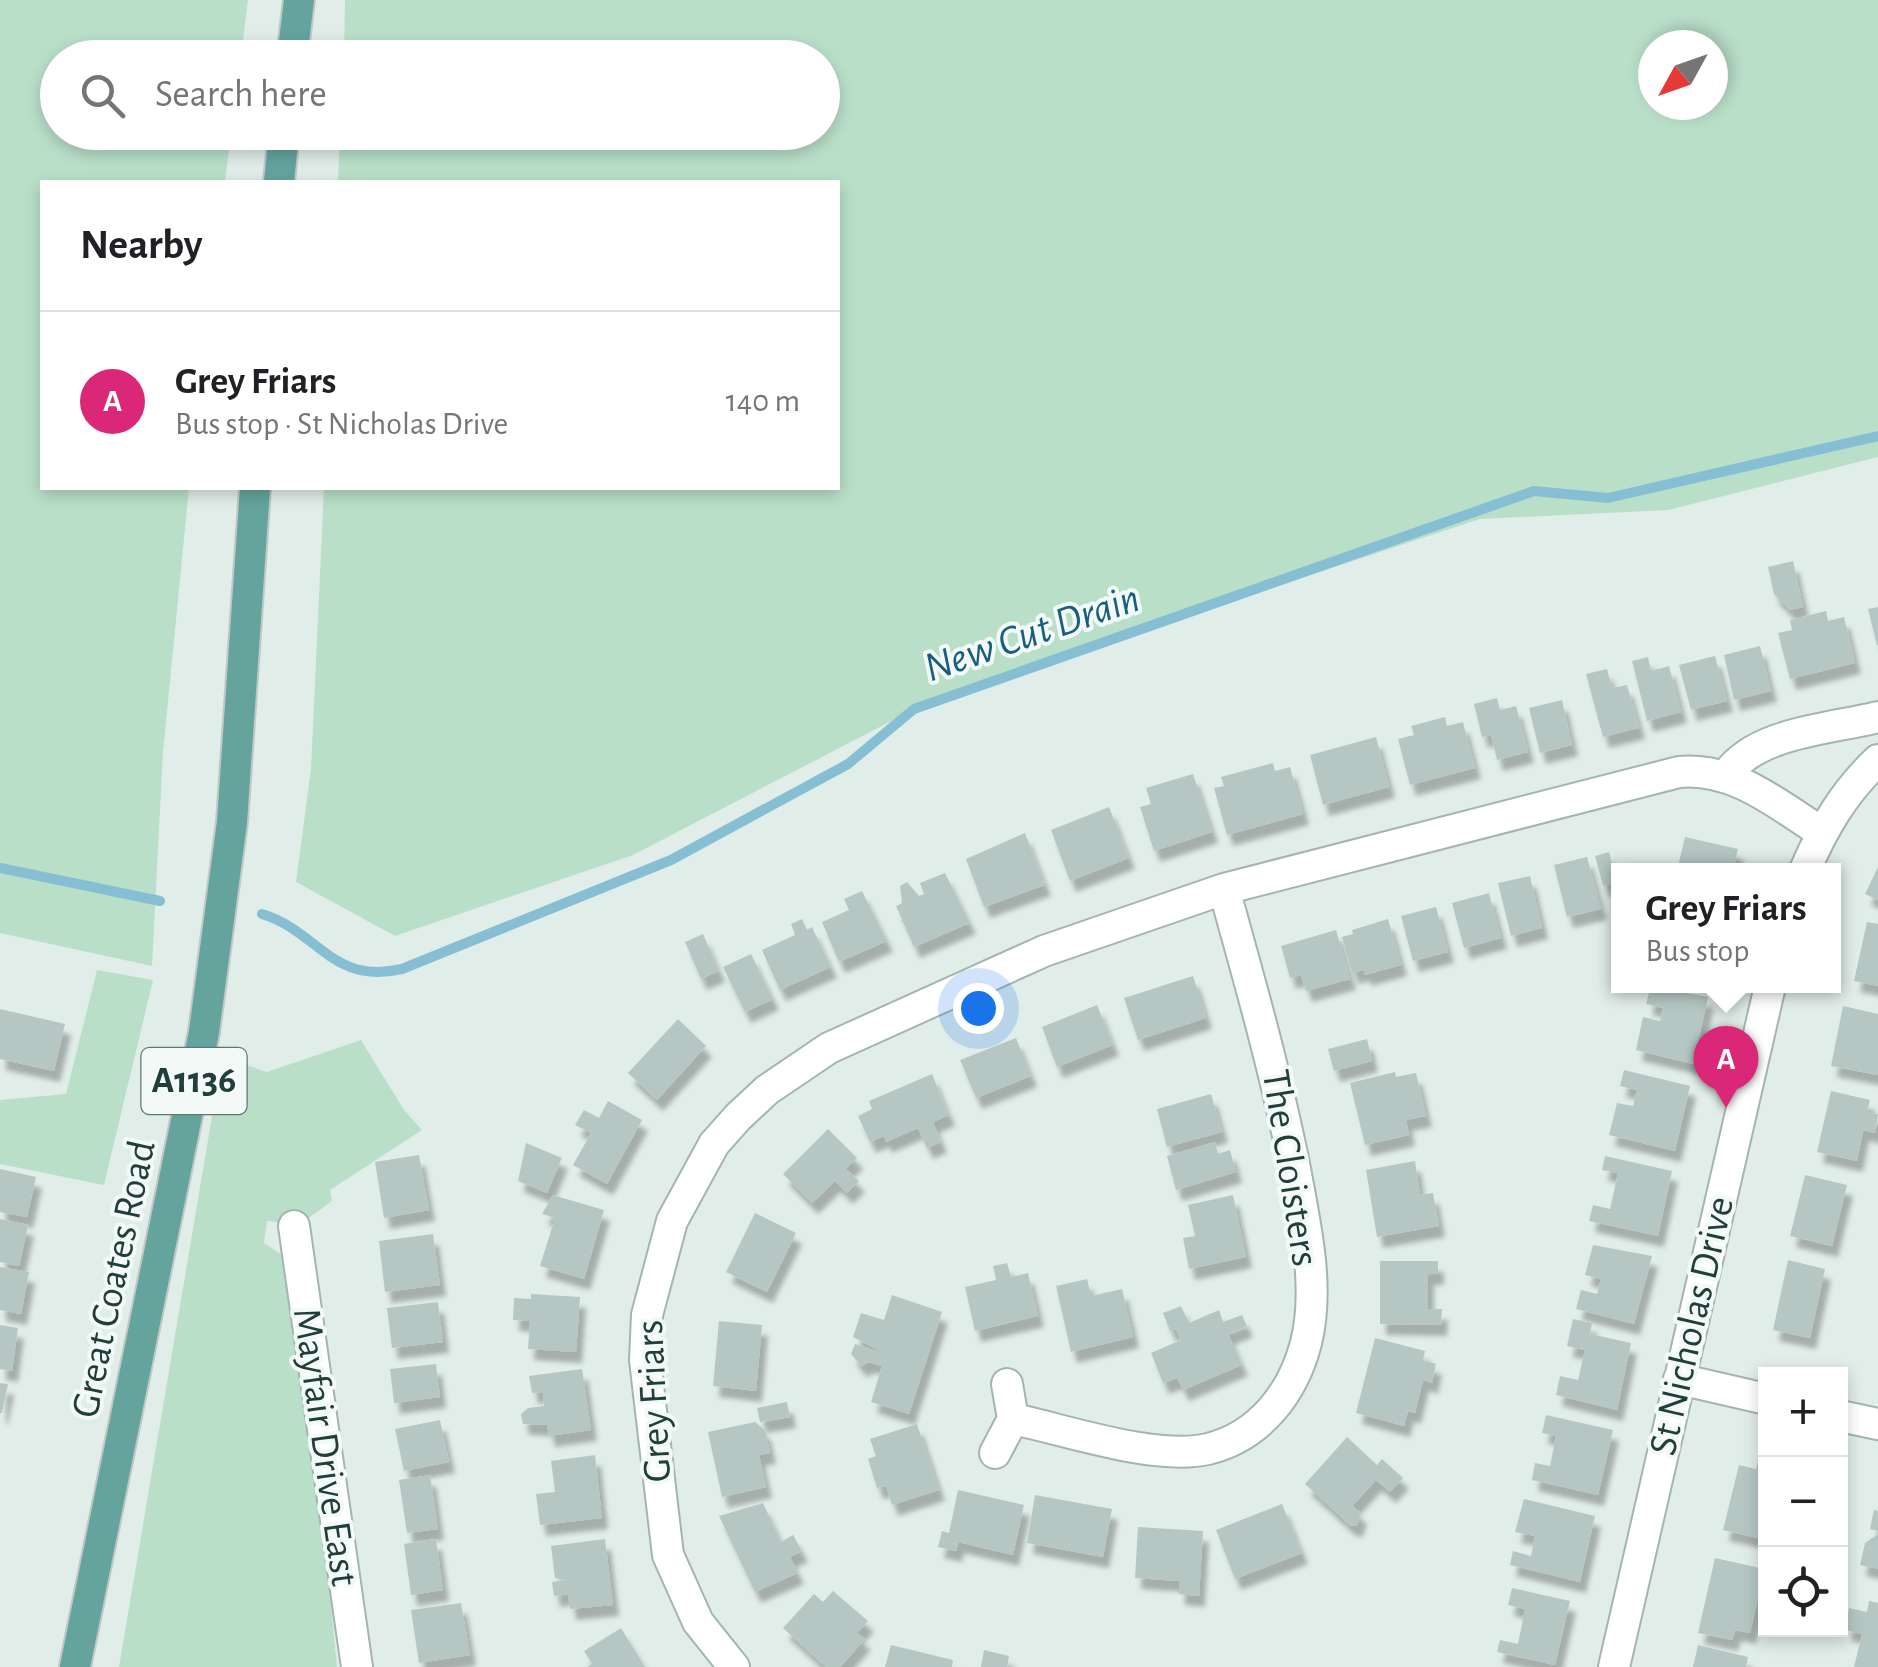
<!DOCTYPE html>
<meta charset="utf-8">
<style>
body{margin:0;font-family:"Alegreya Sans",sans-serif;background:#f2f2f2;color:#202124}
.controls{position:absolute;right:30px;bottom:30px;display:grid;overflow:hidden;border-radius:0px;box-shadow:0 5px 15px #0003}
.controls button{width:90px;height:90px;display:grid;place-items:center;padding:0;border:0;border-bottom:2px solid #e0e0e0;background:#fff;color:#202124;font:50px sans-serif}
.compass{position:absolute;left:1638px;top:30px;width:90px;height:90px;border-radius:50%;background:#fff;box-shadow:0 5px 15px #0003;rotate:230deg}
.you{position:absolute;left:978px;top:1008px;width:35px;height:35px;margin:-25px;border:8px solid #fff;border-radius:50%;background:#1a73e8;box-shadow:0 0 0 15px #1a73e833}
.badge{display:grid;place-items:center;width:65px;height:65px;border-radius:50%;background:#db2777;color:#fff;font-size:32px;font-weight:700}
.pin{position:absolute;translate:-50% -82px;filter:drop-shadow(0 2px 5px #0008)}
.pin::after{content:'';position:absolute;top:52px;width:35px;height:30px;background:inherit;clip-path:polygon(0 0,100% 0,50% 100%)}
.popup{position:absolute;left:1611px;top:863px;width:230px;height:130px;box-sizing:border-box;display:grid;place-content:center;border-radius:0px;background:#fff;filter:drop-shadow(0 2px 8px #0005);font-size:32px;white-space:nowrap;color:#757577}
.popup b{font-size:38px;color:#202124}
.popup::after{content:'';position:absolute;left:50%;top:100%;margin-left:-20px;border:20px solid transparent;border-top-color:#fff}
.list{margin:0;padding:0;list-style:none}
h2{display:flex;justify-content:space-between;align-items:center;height:130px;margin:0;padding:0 40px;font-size:42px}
h2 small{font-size:32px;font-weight:400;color:#757577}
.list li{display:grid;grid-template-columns:65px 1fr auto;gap:30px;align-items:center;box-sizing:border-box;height:180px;padding:0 40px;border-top:2px solid #e0e0e0}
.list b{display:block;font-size:38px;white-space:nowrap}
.list p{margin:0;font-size:32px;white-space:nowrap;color:#757577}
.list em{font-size:32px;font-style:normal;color:#757577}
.icon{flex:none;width:55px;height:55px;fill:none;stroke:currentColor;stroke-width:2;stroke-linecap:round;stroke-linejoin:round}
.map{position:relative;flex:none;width:1878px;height:1667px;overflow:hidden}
.search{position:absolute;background:#fff;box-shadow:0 5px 15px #0003;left:40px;top:40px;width:800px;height:110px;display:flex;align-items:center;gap:25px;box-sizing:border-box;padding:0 35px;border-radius:55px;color:#757577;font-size:38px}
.panel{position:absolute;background:#fff;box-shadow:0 5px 15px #0003;left:40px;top:180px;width:800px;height:310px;border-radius:0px}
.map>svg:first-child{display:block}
</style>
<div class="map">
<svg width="1878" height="1667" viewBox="0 0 1878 1667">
<defs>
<filter id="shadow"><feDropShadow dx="6" dy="11" stdDeviation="2.5" flood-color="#0004"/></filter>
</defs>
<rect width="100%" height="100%" fill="#e1ede9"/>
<path fill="#b9dfc9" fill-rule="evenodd" d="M0,0h248l-7,57 -183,1v74l173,1 -6,49h-183v306h147l-26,264 -11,214 -152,-33z
M345,0h1533v457l-210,53 -188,9 -552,183 -295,153 -238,81 -99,-54 15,-113 13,-281h514v-306h-500l2,-49 482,-1v-74l-478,-1zM1653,45h60v60h-60z
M97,970l56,10 -49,205 -104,-21v-64l66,-6z
M361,1040l43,70 18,20 -92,60 2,11 -33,24 -32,-4 -3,22 27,18 9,26 37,380h-218l103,-610 45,15z"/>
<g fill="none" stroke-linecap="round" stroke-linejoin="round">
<path stroke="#86bed4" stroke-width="10" d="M0,868l160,33
M262,914c58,18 69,71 140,55l269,-109 177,-96 66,-55 620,-218 74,7 270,-62"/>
</g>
<path fill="#b6c7c3" filter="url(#shadow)" d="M1793,561l10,46 -13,3 -16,-16 -6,-27z
M1878,607v38h-1l-9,-36z
M1826,611l2,10 16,-4 11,46 -65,16 -12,-46 14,-3 -2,-10z
M1760,646l11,45 -37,9 -10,-45z
M1715,656l12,45 -36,9 -12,-45z
M1648,657l3,14 18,-5 12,46 -34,9 -15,-60z
M1607,669l5,19 15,-3 12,43 -36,9 -17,-63z
M1497,698l3,12 16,-4 12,46 -31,8 -6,-25 -9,2 -8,-33z
M1562,700l10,45 -32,8 -11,-45z
M1445,717l2,9 16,-4 12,46 -65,17 -12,-46 16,-4 -3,-9z
M1376,737l13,50 -66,18 -13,-50z
M1273,763l2,8 15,-4 13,47 -76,21 -13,-47 10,-2 -3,-9z
M1193,774l19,58 -58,19 -14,-44 11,-3 -5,-16z
M1109,807l20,51 -59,23 -19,-51z
M1025,833l20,52 -61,22 -18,-48z
M1685,837l53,12 -5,21h-56z
M1609,852l8,30 -14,4 -8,-30z
M1587,857l14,52 -34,8 -13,-52z
M1878,867v33l-13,-6z
M945,873l25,50 -56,24 -18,-41 6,-3 -2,-17 7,-4 12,14 5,-2 -4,-11z
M1530,876l12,52 -31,8 -13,-53z
M862,891l25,50 -48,21 -17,-40 27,-12 -5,-11z
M1489,893l12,45 -37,10 -12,-45z
M1436,907l12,45 -35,9 -12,-45z
M802,919l5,11 5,-3 19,40 -51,23 -18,-40 33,-15 -4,-11z
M1388,919l13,46 -36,10 -1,-5 -12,3 -10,-36 11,-3 -1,-4z
M1867,922l11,2v62l-24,-5z
M1336,930l14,49 -44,12 -5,-16 -11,3 -9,-32z
M703,934l16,37 -18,8 -16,-37z
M751,954l22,45 -28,13 -22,-45z
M1193,976l13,42 -68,22 -14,-42z
M1651,986l57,11 -15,67 -57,-14 7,-33 17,4 3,-13 -17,-4z
M1097,1005l16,40 -56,22 -15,-40z
M1843,1006l35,8v61l-47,-9z
M0,1009l65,15 -11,47 -54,-12z
M678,1019l28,27 -49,54 -29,-27z
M1016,1038l15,38 -55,22 -16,-38z
M1367,1039l5,22 -38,10 -6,-22z
M1624,1070l66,16 -15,65 -66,-16 8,-32 16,3 4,-16 -17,-4z
M1395,1072l1,5 20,-4 10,43 -20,4 3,15 -44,10 -15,-62z
M932,1074l17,41 -16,7 8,20 -14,6 -9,-20 -32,14 -2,-6 -14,6 -12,-26 14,-7 -3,-8z
M1831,1091l39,9 -3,12 11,2 -3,19 -12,-3 -6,31 -40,-9z
M1211,1094l11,38 -55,15 -10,-38z
M608,1101l34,19 -35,64 -34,-19 18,-32 -16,-8 9,-15 15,8z
M828,1129l29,29 -11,11 13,12 -12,12 -12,-12 -23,22 -29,-29z
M1215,1142l3,12 12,-4 6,22 -60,18 -9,-34z
M526,1143l36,15 -15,35 -29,-12z
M419,1155l10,55 -45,8 -9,-56z
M1605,1156l67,15 -14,65 -69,-15 4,-16 17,4 8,-36 -16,-3z
M1415,1161l5,34 13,-2 6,33 -62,11 -11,-67z
M0,1169l36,8 -9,40 -27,-5z
M1805,1175l42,10 -15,61 -42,-10z
M553,1195l51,15 -20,69 -44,-13 15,-48 -13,-4z
M1233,1195l13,62 -57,12 -6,-31 12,-2 -7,-31z
M755,1213l41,20 -29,59 -41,-20z
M0,1219l28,6 -9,41 -19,-4z
M433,1234l7,51 -55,7 -6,-51z
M1593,1245l59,11 -18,68 -58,-15 5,-19 16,4 4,-15 -16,-4z
M1788,1260l37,9 -15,69 -37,-8z
M1380,1261h58v13h-10v35h14l-1,16 -61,-1z
M1007,1263l4,14 17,-4 10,43 -63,15 -10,-44 31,-7 -3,-14z
M0,1267l29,5 -8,42 -21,-4z
M1087,1279l4,17 31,-7 11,48 -62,15 -15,-66z
M531,1294l49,3 -4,55 -48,-3 2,-28 -17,-1 1,-22 17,1z
M892,1295l50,17 -33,102 -38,-12 11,-36 -13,-4 -8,4 -10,-12 4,-10 31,10 -33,-17 8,-24 23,7z
M438,1302l5,40 -51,6 -5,-40z
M1181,1306l8,17 30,-13 4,12 19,-7 5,11 -19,8 14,31 -59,25 -6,-12 -14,5 -12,-30 30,-13 -5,-11 -6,2 -7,-18z
M1573,1319l19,4 -2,11 41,9 -14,67 -61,-15 4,-19 18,4 7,-30 -18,-4z
M719,1321l43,4 -6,66 -43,-5z
M0,1325l18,3 -6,43 -12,-2z
M1375,1338l50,13 -2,9 13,4 -4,19 -9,-3 -8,33 -7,-2 -4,15 -48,-13z
M436,1364l4,33 -46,6 -4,-34z
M582,1369l9,61 -42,6 -2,-11 -24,-1 -2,-10 7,-6 16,-2 -1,-14 -11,1 -3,-17z
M0,1383l8,1 -6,29h-2z
M787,1402l3,15 -30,5 -3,-14z
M1546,1415l67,15 -15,65 -66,-15 3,-17 15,3 6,-30 -14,-3z
M440,1420l9,42 -45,9 -9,-42z
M755,1422l10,8 5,23 -11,2 7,32 -44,10 -14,-65z
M917,1424l22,66 -47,15 -6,-19 -9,2 -4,-13 -5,-16 8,-3 -6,-17z
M1347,1437l30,28 5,-6 21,19 -13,14 -14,-12 -24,26 9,7 -4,13 -7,-1 -45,-41z
M1762,1445l4,1 -4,93 -39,-9 16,-65 17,4z
M595,1455l7,63 -62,7 -4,-31 19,-2 -4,-31z
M430,1475l8,54 -31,4 -8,-53z
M958,1490l66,15 -11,50 -55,-13 -2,9 -18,-4 4,-16 7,2z
M1035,1495l77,14 -9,48 -76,-14z
M1524,1499l71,17 -15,66 -70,-17 3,-14 18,5 4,-20 -20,-4z
M763,1503l18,39 12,-7 9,16 -12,6 8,16 -43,19 -36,-76z
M1282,1504l20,49 -67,26 -19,-49z
M1874,1510l4,1v20l-8,-2z
M1138,1527l65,4 -4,65 -20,-2v-13l-44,-3z
M1878,1534v35l-18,-4 5,-22z
M436,1539l7,51 -32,5 -7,-51z
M605,1539l8,66 -43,4 -2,-15 -14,2 -2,-14 14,-2 -11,-2 -4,-32z
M1715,1558l50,11 -15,64 -15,-3 -3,10 -34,-7z
M1512,1588l58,13 -15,64 -58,-13 3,-12 18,4 7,-35 -17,-4z
M833,1591l35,30 -11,12 8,6 -25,28h-14l-43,-39 31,-34 9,8z
M1869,1601l9,2v64h-24l8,-33 -17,-4 4,-22 18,4z
M461,1603l9,52 -51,8 -8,-53z
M621,1628l24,39h-58l5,-3 -8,-13z
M891,1645l62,15 -1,7h-67z
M1698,1645l50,12 -2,10h-53z
M984,1650l25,6 -2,11h-26z"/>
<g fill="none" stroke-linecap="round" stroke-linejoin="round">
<defs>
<path id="minor" d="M1726,776c28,-44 105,-47 152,-59
M1805,870c18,-42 39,-78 73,-110
M294,1226l63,441
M1679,1379l87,20
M1840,1416l38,8
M1013,1419c53,11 142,42 195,30 52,-13 85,-56 98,-106 14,-56 -1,-119 -11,-174 -19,-95 -45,-187 -71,-280
M995,1453l18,-34 -6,-35
M734,1667l-36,-45 -30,-67 -23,-195 2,-45 25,-94 42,-77 24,-27 29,-27 62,-42 215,-97 180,-62 455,-117c55,-5 98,32 142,60
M1614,1667l156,-681"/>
<path id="major" d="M292,58l7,-58
M279,182l5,-50
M75,1667l129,-635 28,-210 23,-334"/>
</defs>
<use href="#minor" stroke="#a4b5b1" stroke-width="34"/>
<use href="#major" stroke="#c1c9c8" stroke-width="34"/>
<use href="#minor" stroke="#fff" stroke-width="30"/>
<use href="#major" stroke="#64a49d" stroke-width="30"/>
</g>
<g text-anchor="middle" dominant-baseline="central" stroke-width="8" stroke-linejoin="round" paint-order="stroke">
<rect fill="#f2f9f6" stroke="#607672" stroke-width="2.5" x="141.5" y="1048" width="105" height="66" rx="8"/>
<g font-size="38" font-weight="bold" fill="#213e3a">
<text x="194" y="1081">A1136</text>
</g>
<g font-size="40" fill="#213e3a" stroke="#f2f9f6">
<text transform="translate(1290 1168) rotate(81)">The Cloisters</text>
<text transform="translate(114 1279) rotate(-78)">Great Coates Road</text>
<text transform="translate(1692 1326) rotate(-77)">St Nicholas Drive</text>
<text transform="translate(654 1401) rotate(-93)">Grey Friars</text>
<text transform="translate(325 1447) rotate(82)">Mayfair Drive East</text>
</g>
<g font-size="42" font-style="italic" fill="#185e7d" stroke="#f2f9f6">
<text transform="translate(1032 633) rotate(-19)">New Cut Drain</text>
</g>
</g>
</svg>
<div class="controls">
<button>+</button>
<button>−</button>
<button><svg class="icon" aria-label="locate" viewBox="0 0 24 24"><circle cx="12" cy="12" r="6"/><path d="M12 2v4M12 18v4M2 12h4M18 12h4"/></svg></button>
</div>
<svg class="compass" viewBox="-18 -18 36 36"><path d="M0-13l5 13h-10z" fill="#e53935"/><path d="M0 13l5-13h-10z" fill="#757577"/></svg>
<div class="you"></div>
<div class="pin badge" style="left:1726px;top:1108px">A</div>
<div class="popup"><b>Grey Friars</b>Bus stop</div>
<div class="search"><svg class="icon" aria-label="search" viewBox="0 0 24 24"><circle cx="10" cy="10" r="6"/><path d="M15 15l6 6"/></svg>Search here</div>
<section class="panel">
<h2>Nearby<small></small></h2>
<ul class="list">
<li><span class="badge">A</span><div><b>Grey Friars</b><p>Bus stop · St Nicholas Drive</p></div><em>140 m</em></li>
</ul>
</section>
</div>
